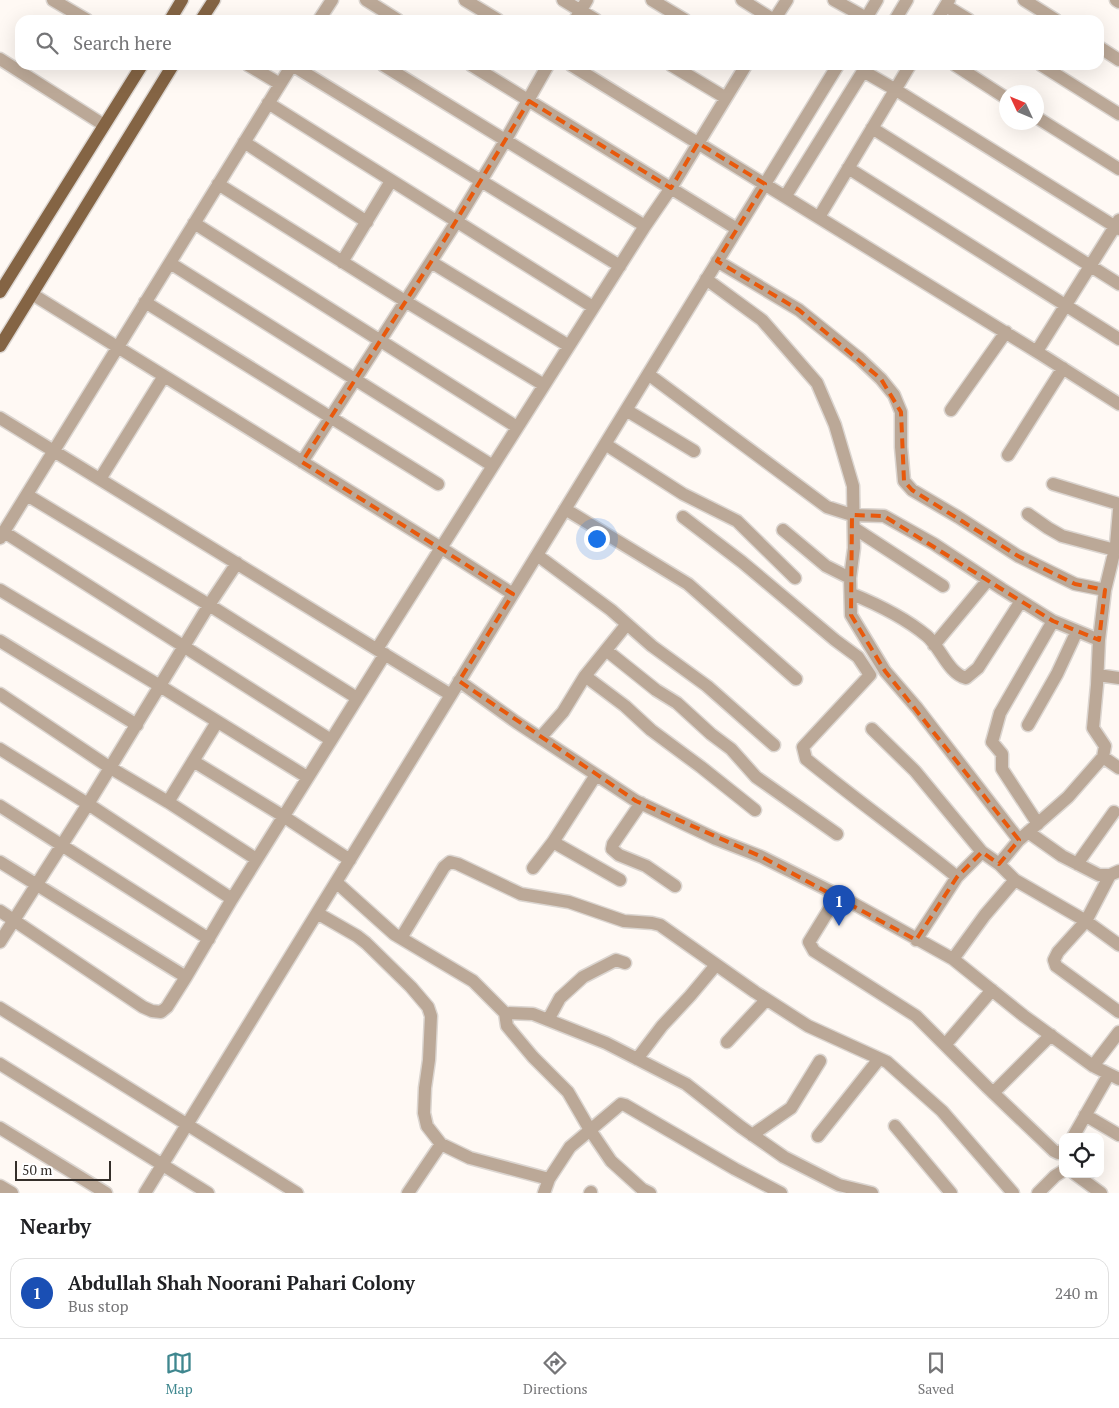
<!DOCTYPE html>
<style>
body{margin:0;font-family:"PT Serif",serif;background:#f2f2f2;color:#202124}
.controls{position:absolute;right:15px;bottom:15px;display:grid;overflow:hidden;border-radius:10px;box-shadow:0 5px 20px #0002}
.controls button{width:45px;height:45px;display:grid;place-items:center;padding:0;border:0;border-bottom:1px solid #e0e0e0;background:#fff;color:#202124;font:25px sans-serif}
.compass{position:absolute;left:999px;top:85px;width:45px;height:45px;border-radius:50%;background:#fff;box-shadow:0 5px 20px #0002;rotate:314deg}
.scale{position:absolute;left:15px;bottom:12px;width:96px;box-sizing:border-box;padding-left:5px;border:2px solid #352f2a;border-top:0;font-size:14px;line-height:18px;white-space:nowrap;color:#352f2a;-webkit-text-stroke:4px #fff;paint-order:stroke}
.you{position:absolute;left:596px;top:538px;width:18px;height:18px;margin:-12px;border:4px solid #fff;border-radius:50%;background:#1a73e8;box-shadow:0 0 0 8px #1a73e833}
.badge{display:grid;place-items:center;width:32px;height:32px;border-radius:50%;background:#3f878f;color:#fff;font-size:16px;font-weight:700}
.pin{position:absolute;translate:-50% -41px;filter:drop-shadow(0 1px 2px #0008)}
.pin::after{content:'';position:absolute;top:26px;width:18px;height:15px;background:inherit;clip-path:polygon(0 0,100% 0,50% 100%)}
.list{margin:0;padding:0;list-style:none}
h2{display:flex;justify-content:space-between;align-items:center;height:65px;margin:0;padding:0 20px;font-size:21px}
h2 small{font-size:16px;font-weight:400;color:#757577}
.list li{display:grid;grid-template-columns:32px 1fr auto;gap:15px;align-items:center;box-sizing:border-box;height:70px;margin:0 10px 10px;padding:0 10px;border:1px solid #e0e0e0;border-radius:15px}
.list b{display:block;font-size:19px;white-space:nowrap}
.list p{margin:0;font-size:16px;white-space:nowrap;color:#757577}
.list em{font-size:16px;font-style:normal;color:#757577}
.icon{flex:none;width:28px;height:28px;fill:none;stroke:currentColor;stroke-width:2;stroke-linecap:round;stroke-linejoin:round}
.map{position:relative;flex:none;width:1119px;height:1193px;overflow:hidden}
.search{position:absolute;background:#fff;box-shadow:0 5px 20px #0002;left:15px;right:15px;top:15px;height:55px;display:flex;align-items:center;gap:12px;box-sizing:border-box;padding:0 18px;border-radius:15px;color:#757577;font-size:19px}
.sheet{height:145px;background:#fff}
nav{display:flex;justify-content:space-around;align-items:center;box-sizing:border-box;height:70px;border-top:1px solid #e0e0e0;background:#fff;font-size:14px;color:#757577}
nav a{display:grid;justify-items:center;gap:2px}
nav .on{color:#3f878f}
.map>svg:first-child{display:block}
</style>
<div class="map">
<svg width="1119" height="1193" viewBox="0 0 1119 1193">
<rect width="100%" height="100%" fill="#fff9f4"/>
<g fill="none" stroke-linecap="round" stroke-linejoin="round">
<defs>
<path id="minor" d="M53,0l34,20
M366,0l32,20
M465,0l33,20
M563,0l33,20
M652,0l33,20
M742,0l32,20
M834,0l36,20
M1024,0l32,20
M1116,0l3,2
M946,6l23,14
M319,20l13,-20
M575,20l12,-20
M774,20l13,-20
M865,20l12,-20
M895,20l12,-20
M937,20l12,-20
M1099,47l20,13
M0,59l104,66
M248,65l32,19
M292,65l328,201
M383,65l262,161
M471,65l266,164
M571,65l471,290 77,49
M671,65l55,33
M955,65l51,33
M1041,65l78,49
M863,71l33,19 223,139
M268,103l325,204
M1036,117l83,52
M872,128l247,156
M244,142l123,80
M848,168l271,171
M218,184l187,117 139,84
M785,197l82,-132
M819,217l91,-152
M194,223l323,204
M717,261l82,49 61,49 21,20 13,16 7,17v35l3,34 8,9 46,27 60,39 57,28 30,6
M342,262l49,-81
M431,262l138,84
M170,263l323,203
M706,279l56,41 55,63 18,42 18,61 1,62 -4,30 1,37 34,56 32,37 102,132
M32,294l414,257 67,43
M145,302l293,182
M1037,351l82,-131
M648,374l179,133 25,8 32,1 50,28 68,45 51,32 46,19
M626,410l68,41
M951,410l55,-78
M0,418l451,277
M605,444l78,50 54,27 58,57
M1008,455l55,-87
M302,462l155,-241 48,-80 43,-76
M100,479l64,-103
M1053,484l66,20
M27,495l182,110 148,93
M565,509l123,75 108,95
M1028,514l20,14 14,8 53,14
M683,517l59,45 93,78 23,17 12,18 -67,72 3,12c49,40 102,78 151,118
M854,528l89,58
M783,530l43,36 24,12
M4,532l327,208
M0,538l292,-473
M537,555l74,55 41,36 55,40 67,59
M0,590l160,96 147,91
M852,594c27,11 52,23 75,42 14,12 21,37 39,42l12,-10 43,-67
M0,641l137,84
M934,645l54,-65
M377,649l268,-423 26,-38 75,-123
M606,650l50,40 21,13 34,31 20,15 25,28 81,57
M1098,675l21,3
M585,676l40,30 26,24 50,37 54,43
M459,681l57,41 120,79 80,38 46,18 76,38 115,64 71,57 69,50 26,13
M0,694l109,73 59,35 88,57
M1028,725l29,-51 20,-43
M872,729l43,42 67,81 17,12 16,16 71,41 33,24
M540,738l23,-26 22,-36 42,-52
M0,749l88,55 144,95
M1103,757l16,11
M193,761l90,55 67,44
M168,802l49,-80
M641,803l-28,41 -1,5 7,6 27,11 29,20
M0,806l209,133
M1038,824l-36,-55v-15l-10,-12 8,-29 53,-92
M1028,832l34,24 37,19h11l9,-4
M553,842l67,38
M0,862l186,115
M999,864l20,-24 49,-43 35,-40 2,-11 -12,-18 4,-43 2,-45 6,-50 11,-45 3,-35
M1077,864l37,-52
M533,868l20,-26 43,-67
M1110,875l-24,46 -28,31 -4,8 2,6 63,46
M336,882l58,52 79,47 32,32 2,13 26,31 35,35 22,38 21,31 31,28 8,4
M838,895l-29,47 5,9 102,65 71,71 67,64 4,2 5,-3
M0,911l143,96 9,4 9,1 6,-5 19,-30 46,-78 153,-245
M317,913l40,23 9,7 45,44 17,20 3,9 -2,44 -4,28 -1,25 3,13 14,18 29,14 79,21
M401,938l43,-71 6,-5 8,2 63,30 48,8 55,19 28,2 8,2 95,67 53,34 79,36 55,49 71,82
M916,940l41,-63 25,-25
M0,942l88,-138 121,-199 28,-42
M953,959l32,-44 30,-35
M0,1008l297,185
M505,1013l28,1 73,29 80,41 55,43 43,30 55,28 33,8
M548,1020l12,-22 23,-21 33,-17 9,3
M727,1042l39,-42
M945,1045l47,-55
M637,1059l25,-33 28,-30 26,-31
M0,1064l208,129
M1093,1066l26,-34
M993,1093l58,-58
M1085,1115l34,20
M895,1126l56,67
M0,1128l106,65
M752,1135l39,-27 29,-47
M818,1136l61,-77
M1073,1137l36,-63
M1075,1174l26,19
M0,1186l12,7
M145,1193l693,-1128
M408,1193l33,-49
M544,1193l5,-14 21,-32 51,-43 4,1 110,64 46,24
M590,1193l1,-1
M1038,1193l17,-17 8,-5"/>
<path id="major" d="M170,20l12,-20
M201,20l13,-20
M0,292l142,-227
M0,346l173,-281"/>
</defs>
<use href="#minor" stroke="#dbd5d0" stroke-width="15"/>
<use href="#major" stroke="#dbd5d0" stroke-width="15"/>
<use href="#minor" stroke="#bba897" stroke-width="12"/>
<use href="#major" stroke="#846444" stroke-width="12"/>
</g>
<path fill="none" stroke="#e8590c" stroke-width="4" stroke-dasharray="10 6" stroke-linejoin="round" d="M529,101l142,87 27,-45 67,41 -48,77 82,49 82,69 20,33 3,69 8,9 106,66 57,28 30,6 -6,50 -46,-19 -169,-105 -32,-1 -1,100 34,56 134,169 -20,24 -17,-12 -25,25 -41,63 -154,-83 -126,-56 -177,-120 54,-87 -211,-132 129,-200z"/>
</svg>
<div class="controls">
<button><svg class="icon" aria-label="locate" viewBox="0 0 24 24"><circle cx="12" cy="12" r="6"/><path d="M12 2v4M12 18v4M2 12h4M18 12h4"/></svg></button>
</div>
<svg class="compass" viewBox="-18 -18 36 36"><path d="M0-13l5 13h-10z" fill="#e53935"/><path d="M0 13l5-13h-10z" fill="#757577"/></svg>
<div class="scale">50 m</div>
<div class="you"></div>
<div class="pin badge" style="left:839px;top:926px;background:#1a4fb4">1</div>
<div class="search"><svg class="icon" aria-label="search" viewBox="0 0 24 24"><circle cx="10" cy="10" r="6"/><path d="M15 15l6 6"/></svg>Search here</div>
</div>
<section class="sheet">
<h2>Nearby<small></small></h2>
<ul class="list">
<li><span class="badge" style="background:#1a4fb4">1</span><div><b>Abdullah Shah Noorani Pahari Colony</b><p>Bus stop</p></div><em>240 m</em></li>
</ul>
</section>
<nav>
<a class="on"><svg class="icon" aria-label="map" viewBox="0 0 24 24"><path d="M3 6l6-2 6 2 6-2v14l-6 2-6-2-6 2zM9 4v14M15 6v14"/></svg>Map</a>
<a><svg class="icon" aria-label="directions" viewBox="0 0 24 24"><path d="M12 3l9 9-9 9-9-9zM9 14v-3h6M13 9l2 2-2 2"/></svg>Directions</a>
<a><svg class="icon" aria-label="saved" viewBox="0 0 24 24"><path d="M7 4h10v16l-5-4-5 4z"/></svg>Saved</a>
</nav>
